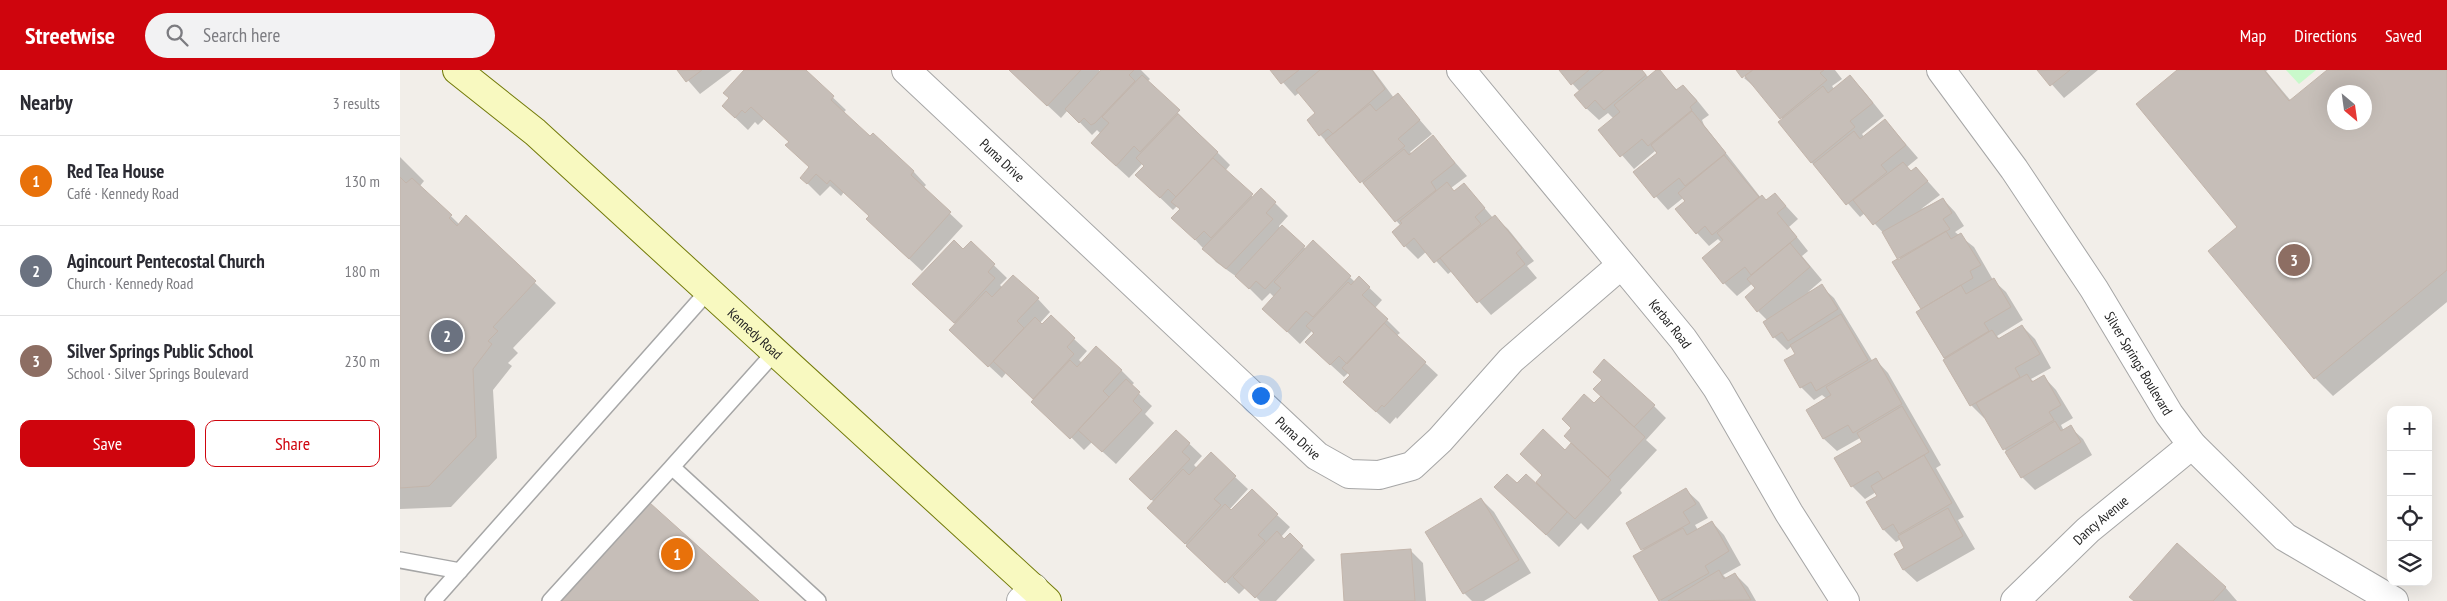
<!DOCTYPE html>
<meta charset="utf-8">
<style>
body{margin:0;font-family:"PT Sans Narrow",sans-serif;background:#f2f2f3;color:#2b2b33}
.controls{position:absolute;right:15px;bottom:15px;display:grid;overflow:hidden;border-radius:10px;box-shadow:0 5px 20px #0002}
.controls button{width:45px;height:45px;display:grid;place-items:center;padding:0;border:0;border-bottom:1px solid #e1e1e2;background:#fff;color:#2b2b33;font:25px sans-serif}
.compass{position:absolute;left:1927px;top:15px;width:45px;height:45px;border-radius:50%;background:#fff;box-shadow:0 5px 20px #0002;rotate:151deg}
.you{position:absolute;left:860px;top:325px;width:18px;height:18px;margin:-12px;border:4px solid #fff;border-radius:50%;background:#1a73e8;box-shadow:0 0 0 8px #1a73e833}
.badge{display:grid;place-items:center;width:32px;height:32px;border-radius:50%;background:#cf050d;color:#fff;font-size:16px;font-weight:700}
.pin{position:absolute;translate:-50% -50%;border:2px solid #fff;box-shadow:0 1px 5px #0006}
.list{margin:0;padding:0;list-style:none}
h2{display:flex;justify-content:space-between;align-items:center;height:65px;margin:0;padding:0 20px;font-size:21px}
h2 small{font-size:16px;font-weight:400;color:#7c7c81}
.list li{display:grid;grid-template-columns:32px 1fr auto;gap:15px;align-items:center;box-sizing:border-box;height:90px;padding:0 20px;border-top:1px solid #e1e1e2}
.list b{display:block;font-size:19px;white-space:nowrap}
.list p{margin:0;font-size:16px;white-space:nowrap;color:#7c7c81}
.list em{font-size:16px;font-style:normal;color:#7c7c81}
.actions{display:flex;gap:10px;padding:15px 20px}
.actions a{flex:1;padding:11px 0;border:1px solid #cf050d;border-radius:10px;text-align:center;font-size:18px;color:#cf050d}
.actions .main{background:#cf050d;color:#fff}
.icon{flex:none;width:28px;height:28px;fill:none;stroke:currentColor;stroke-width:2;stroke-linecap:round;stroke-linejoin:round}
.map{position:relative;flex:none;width:2047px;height:531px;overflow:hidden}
header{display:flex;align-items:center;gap:30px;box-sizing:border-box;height:70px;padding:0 25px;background:#cf050d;color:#fff}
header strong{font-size:24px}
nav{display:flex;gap:28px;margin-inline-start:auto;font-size:18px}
.search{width:350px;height:45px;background:#f2f2f3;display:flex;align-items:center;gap:12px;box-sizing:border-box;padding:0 18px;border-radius:28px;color:#7c7c81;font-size:19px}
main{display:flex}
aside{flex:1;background:#fff}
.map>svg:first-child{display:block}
</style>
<header>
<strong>Streetwise</strong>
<div class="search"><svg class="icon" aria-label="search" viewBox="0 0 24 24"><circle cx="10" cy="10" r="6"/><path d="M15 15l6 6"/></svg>Search here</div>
<nav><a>Map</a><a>Directions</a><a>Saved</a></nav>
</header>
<main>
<aside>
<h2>Nearby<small>3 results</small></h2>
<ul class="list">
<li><span class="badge" style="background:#e8710a">1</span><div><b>Red Tea House</b><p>Café · Kennedy Road</p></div><em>130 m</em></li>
<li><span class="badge" style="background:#6b7280">2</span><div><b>Agincourt Pentecostal Church</b><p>Church · Kennedy Road</p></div><em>180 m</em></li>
<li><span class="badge" style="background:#8d6e63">3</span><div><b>Silver Springs Public School</b><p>School · Silver Springs Boulevard</p></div><em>230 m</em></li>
</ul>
<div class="actions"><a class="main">Save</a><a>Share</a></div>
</aside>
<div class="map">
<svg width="2047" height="531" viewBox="0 0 2047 531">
<rect width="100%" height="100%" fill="#f2eee9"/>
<path fill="#c9f9cb" d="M1886,0h30l-17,14z"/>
<path fill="#0003" fill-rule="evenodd" d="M279,0h53l-32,24z
M346,0h58l42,40 -3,3 27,25 3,-4 41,38 12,13 -3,3 40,38 -41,45 -42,-39 -10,-16 -26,-24 -3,4 -11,-10 -10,10 -18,-18 9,-10 -21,-26 -26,-23 -6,6 -3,-3 -7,8 -25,-24 7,-8z
M610,0h89l3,3 3,-3h36l9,9 -3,3 83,83 -5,6 28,26 8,-8 27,27 -9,10 1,2 2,-1 24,22 7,-7 42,40 4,-4 23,22 -7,8 25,25 -4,3 42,39 -41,44 -1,-2 -6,7 -33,-29 -8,-23 -5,5 -24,-22 -8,-24 -12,13 -24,-23 -2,-24 -4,-4 -8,8 -21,-21 -25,-18 -30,-32 -5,-20 -4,-4 -4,4 -23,-22 -7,-25 -14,15 -24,-22 -4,-22 -4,-4 -5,5 -24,-25 -7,8z
M872,0h101l21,28 4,-3 34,39 -22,18 2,2 21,-17 34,39 -16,12 4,4 9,-8 29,34 2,-1 13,12 26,32 -7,5 10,12 -46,37 -39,-44 -4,3 -21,-23 -9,8 -13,-13 -4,-20 -93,-105 9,-7 -17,-22 -5,4z
M1160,0h82l7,8 9,-8 20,21 5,-5 13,13 13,16 -7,5 2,5 57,73 6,3 8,-7 23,25 -9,8 19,24 -6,5 20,24 -14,12 13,-6 13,12 39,64 3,-2 12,13 53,92 -5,3 28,49 -6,3 17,29 -58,33 -13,-12 -8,-16 10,-5 -5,-10 -5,3 -12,-12 -16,-27 10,-7 -2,-4 -11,7 -13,-13 11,-44 -3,-4 -23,13 -13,-12 -16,-29 19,-11 -5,-4 -8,5 -13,-13 -4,-33 -5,-8 -5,4 -13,-13 -7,-17 -9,-9 -1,-23 -4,-5 -16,13 -13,-13 -21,-25 19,-15 -4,-4 -9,7 -12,-13 -14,-35 -15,12 -33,-37 22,-19 -2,-3 -21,18 -34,-39 14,-11 -6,-6 -9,7 -13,-12 -6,-16z
M1337,0h98l7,9 -10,7 3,4 15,-13 13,13 21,26 -22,18 2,3 21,-17 33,38 -11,9 5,5 4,-4 24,27 -19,14 22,-10 12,13 9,14 -9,6 19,15 19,33 13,12 17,28 -26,16 3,3 22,-13 13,13 16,29 -20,11 3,3 10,-5 12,13 17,28 -12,7 3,6 6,-4 13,12 9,16 -57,35 -13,-13 -37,-60 -1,1 -13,-13 -53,-92 5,-3 -23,-51 -14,-23 -21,-23 -5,4 -48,-54 -33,-40 4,-3 -26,-31 -13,-11 7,-5 -2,-2z
M1639,0h59l-34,28z
M1779,0h89l-2,1 25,30 38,-31h118v232l-114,94 -18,-18 -105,-127 29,-24zM1934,22h30v30h-30z
M0,87l24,24 -4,5 40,39 6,-8 90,86 -43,45 5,5 -10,10 4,3 -19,24 4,68 -46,49 -51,2z
M571,173l36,35 -7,7 3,3 35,11 12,13 -10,11 34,16 13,12 -8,9 3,3 39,7 13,13 -3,3 21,20 -7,8 9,9 -38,41 -24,-22 -8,8 -78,-77 -4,5 -38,-35 -8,-18 -29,-28z
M1194,335l60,1 12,12 -20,22 11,10 -37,40 2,3 -34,37 -7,-7 -22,24 -50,-47 8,-15 18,-1 30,-32 8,-9z
M776,361l26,25 -8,9 3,3 38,9 13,12 -19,21 2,2 46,3 13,12 -9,10 4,4 5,-6 25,25 -39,41h-16l-14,-14 -7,7 -78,-73 -7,-19 -23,-23z
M1286,420l13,12 9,16 -13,7 3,5 14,-8 12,13 17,30 -18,10 4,4 8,-5 13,13 8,14h-95l-26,-44 9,-6 -16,-27z
M1081,429l13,13 37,61 -47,28h-12l-8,-8z
M1010,480l13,13 3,38h-80z
M1825,517l12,14h-102z"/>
<path fill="#c6beb8" stroke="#c3b5ab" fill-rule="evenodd" d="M277,0h25l-16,12z
M344,0h62l28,26 -3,4 39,36 3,-3 41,38 -3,4 40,37 -42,47 -43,-40 3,-3 -39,-36 -3,4 -11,-10 -9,10 -7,-6 9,-11 -24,-22 4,-3 -38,-35 -6,6 -3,-3 -7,8 -13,-12 7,-8 -6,-5z
M609,0h72l-34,36z
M701,0h33l-5,5 6,6 -40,42 -4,2 -7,-7 -5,5 -14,-14z
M870,0h29l-18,14z
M920,0h52l13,19 -52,45 -5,-5 -9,7 -12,-16 8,-7 -19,-23z
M1159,0h30l-18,15z
M1204,0h38l4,5 -42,35 -9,-10 -9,9 -12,-14z
M1256,0h4l16,20 7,-5 14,16 -7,6 2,3 -44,36 -6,-7 -22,18 -22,-27 22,-18 -6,-7z
M1336,0h16l-10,8z
M1353,0h71l-4,3 7,7 -47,39 -35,-43z
M1637,0h33l-20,16z
M1777,0h87l25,31 38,-31h120v200l-133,109 -106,-128 29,-24 -101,-123zM1934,22h30v30h-30z
M742,5l38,35 -40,42 -6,-6 -18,20 -25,-23 18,-20 -7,-6z
M1450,5l23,28 -23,18 5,6 -44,36 -33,-41 45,-36 5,7z
M998,23l22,27 -22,19 7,7 -45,37 -35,-43 45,-36 6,7z
M1292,41l34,42 -41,33 -6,-8 -25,20 -21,-26 24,-19 -6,-8z
M778,44l40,38 -42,45 -8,-8 -8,9 -25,-23 9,-9 -8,-8z
M1485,49l21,26 -25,20 6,7 -41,33 -33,-41 41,-33 6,8z
M1033,65l22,28 -24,19 5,8 -41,32 -32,-39 41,-34 5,6z
M1324,85l35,42 -47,38 -7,-9 -9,8 -21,-25 10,-8 -7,-8z
M813,88l40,36 -42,44 -7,-7 -9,9 -24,-22 9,-9 -9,-7z
M1503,92l8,9 5,-4 12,14 -55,44 -20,-25z
M0,107l6,6 6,-5 40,37 -3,3 8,8 9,-11 70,66 -43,46 5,4 -10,10 4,3 -19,25 3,68 -47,49 -29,2z
M1047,112l7,9 10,-8 21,25 -10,9 6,7 -47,39 -20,-25 -10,9 -12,-15 10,-9 -2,-2z
M861,118l15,14 -10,11 7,6 -47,50 -24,-20z
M1375,123l11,13 -9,7 20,24 -46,38 -6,-8 -22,17 -21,-26 21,-18 -6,-7 45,-38 4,5z
M1543,128l9,15 -9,6 7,10 -52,31 -16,-28z
M1095,145l27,33 -6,5 9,11 -48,39 -37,-45z
M882,155l23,21 -40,43 -9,-8 -7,8 -14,-13z
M1546,161l5,8 10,-6 20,32 -11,6 3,7 -52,31 -29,-47z
M554,170l9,9 8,-8 24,23 -7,8 7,6 -41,45 -42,-39z
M913,170l38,36 -38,41 -7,-6 -19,21 -25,-23 19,-21 -7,-6z
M1390,173l20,24 -53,45 -12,-15 10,-9 -8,-9z
M613,205l26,23 -22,23 7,7 -36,39 -39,-37 37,-39 6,6z
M959,206l11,11 -8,8 26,24 -41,45 -8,-8 -9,9 -25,-23 9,-9 -8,-7 42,-44 3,3z
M1594,208l17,29 -27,16 5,8 -45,27 -28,-46 45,-27 5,9z
M1422,214l16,25 -50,32 -6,-9 -9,6 -10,-16z
M1441,244l27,46 -52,31 -5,-9 -11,6 -16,-28 11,-6 -5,-9z
M651,245l24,23 -8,9 7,7 -41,45 -40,-38 42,-44 7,7z
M984,253l42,39 -42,45 -2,-2 -6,7 -33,-30 7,-7 -8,-7z
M1622,255l18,29 -25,14 5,9 -50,29 -27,-46 49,-30 6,9z
M696,276l26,24 -19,21 6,6 -39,42 -39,-37 39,-42 7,7z
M1476,288l26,46 -49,29 -5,-8 -25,14 -17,-29 25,-15 -5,-8z
M1204,289l51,46 -21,22 -41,-38 9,-9 -9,-8z
M1627,304l5,8 12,-7 17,30 -12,7 5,8 -51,30 -27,-47z
M726,309l14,13 -7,9 9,9 -40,42 -24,-22z
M1184,324l10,9 7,-7 44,41 -37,40 -44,-41 7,-8 -9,-9z
M1502,336l27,46 -46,27 -5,-8 -27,16 -17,-29 28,-16 -5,-9z
M1655,351l6,10 10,-6 10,17 -60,36 -16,-26z
M1143,359l22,21 6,-7 40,37 -36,39 -39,-37 6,-7 -22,-21z
M776,360l14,13 -8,9 8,7 -39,41 -22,-21z
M811,382l25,24 -22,23 7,6 -36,39 -38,-36 36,-39 6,6z
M1524,385l28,48 -53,31 -6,-10 -10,6 -17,-28 11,-6 -6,-10z
M1107,404l10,9 9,-9 41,38 -21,23 -52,-48z
M1286,418l10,16 -13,8 7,11 -49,27 -15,-27z
M852,419l26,25 -20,21 7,6 -40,42 -39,-37 39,-42 6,6z
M1081,428l38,62 -56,34 -38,-62z
M250,433l109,98h-197z
M1548,438l15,28 -60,34 -9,-16 10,-6 -6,-12z
M1312,451l17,30 -24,15 4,7 -50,28 -26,-45 50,-28 4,7z
M877,461l7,8 6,-6 13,13 -48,52 -22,-21z
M1777,473l49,44 -13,14h-79l-5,-4z
M1011,479l4,52h-71l-3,-47z
M1319,500l5,9 11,-6 16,27 -83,1z"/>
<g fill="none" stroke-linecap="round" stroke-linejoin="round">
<defs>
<path id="service" d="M375,282l-103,115 146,134
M0,490l60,11
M33,531l276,-311
M150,531l122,-134"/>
<g id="minor">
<path id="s1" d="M506,0l411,386 32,18 30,1 33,-9 28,-26 71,-80 109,-94"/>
<path id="s2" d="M1061,0l222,269 34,49 72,125 56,88"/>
<path d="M621,531l13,-13"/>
<path id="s3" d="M1615,531l73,-71 104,-85"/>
</g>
<g id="tertiary">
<path id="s4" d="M1541,0l73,99 80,120 75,125 23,31 93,92 109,64"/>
</g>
<g id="secondary">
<path id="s5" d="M57,0l78,62 512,469"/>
</g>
</defs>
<use href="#service" stroke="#a6a6a6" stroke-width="18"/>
<use href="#minor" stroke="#a6a6a6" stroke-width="30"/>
<use href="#tertiary" stroke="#a6a6a6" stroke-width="30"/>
<use href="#secondary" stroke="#727a08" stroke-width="30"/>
<use href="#service" stroke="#fff" stroke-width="15"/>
<use href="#minor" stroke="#fff" stroke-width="28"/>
<use href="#tertiary" stroke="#fff" stroke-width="28"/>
<use href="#secondary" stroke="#f8f9c0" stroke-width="28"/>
</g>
<g text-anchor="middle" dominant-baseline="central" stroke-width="4" stroke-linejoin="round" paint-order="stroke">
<g font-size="14" fill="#222" stroke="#fff">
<text stroke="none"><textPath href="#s1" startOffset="132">Puma Drive</textPath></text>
<text stroke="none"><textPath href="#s2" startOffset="329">Kerbar Road</textPath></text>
<text stroke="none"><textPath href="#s5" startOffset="398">Kennedy Road</textPath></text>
<text stroke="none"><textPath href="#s4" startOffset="354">Silver Springs Boulevard</textPath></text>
<text stroke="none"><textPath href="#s1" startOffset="538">Puma Drive</textPath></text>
<text stroke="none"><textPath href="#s3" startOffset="118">Dancy Avenue</textPath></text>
</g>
</g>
</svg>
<div class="controls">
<button>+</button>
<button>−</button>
<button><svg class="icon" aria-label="locate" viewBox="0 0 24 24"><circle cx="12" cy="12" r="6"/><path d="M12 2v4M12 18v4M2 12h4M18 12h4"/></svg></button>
<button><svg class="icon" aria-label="layers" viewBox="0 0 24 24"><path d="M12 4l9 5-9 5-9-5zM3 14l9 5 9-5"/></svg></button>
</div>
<svg class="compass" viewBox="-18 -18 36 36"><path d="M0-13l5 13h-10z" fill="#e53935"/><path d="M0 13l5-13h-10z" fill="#7c7c81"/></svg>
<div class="you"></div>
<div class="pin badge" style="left:277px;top:484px;background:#e8710a">1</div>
<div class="pin badge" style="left:47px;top:266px;background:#6b7280">2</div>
<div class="pin badge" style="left:1894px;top:190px;background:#8d6e63">3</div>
</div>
</main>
